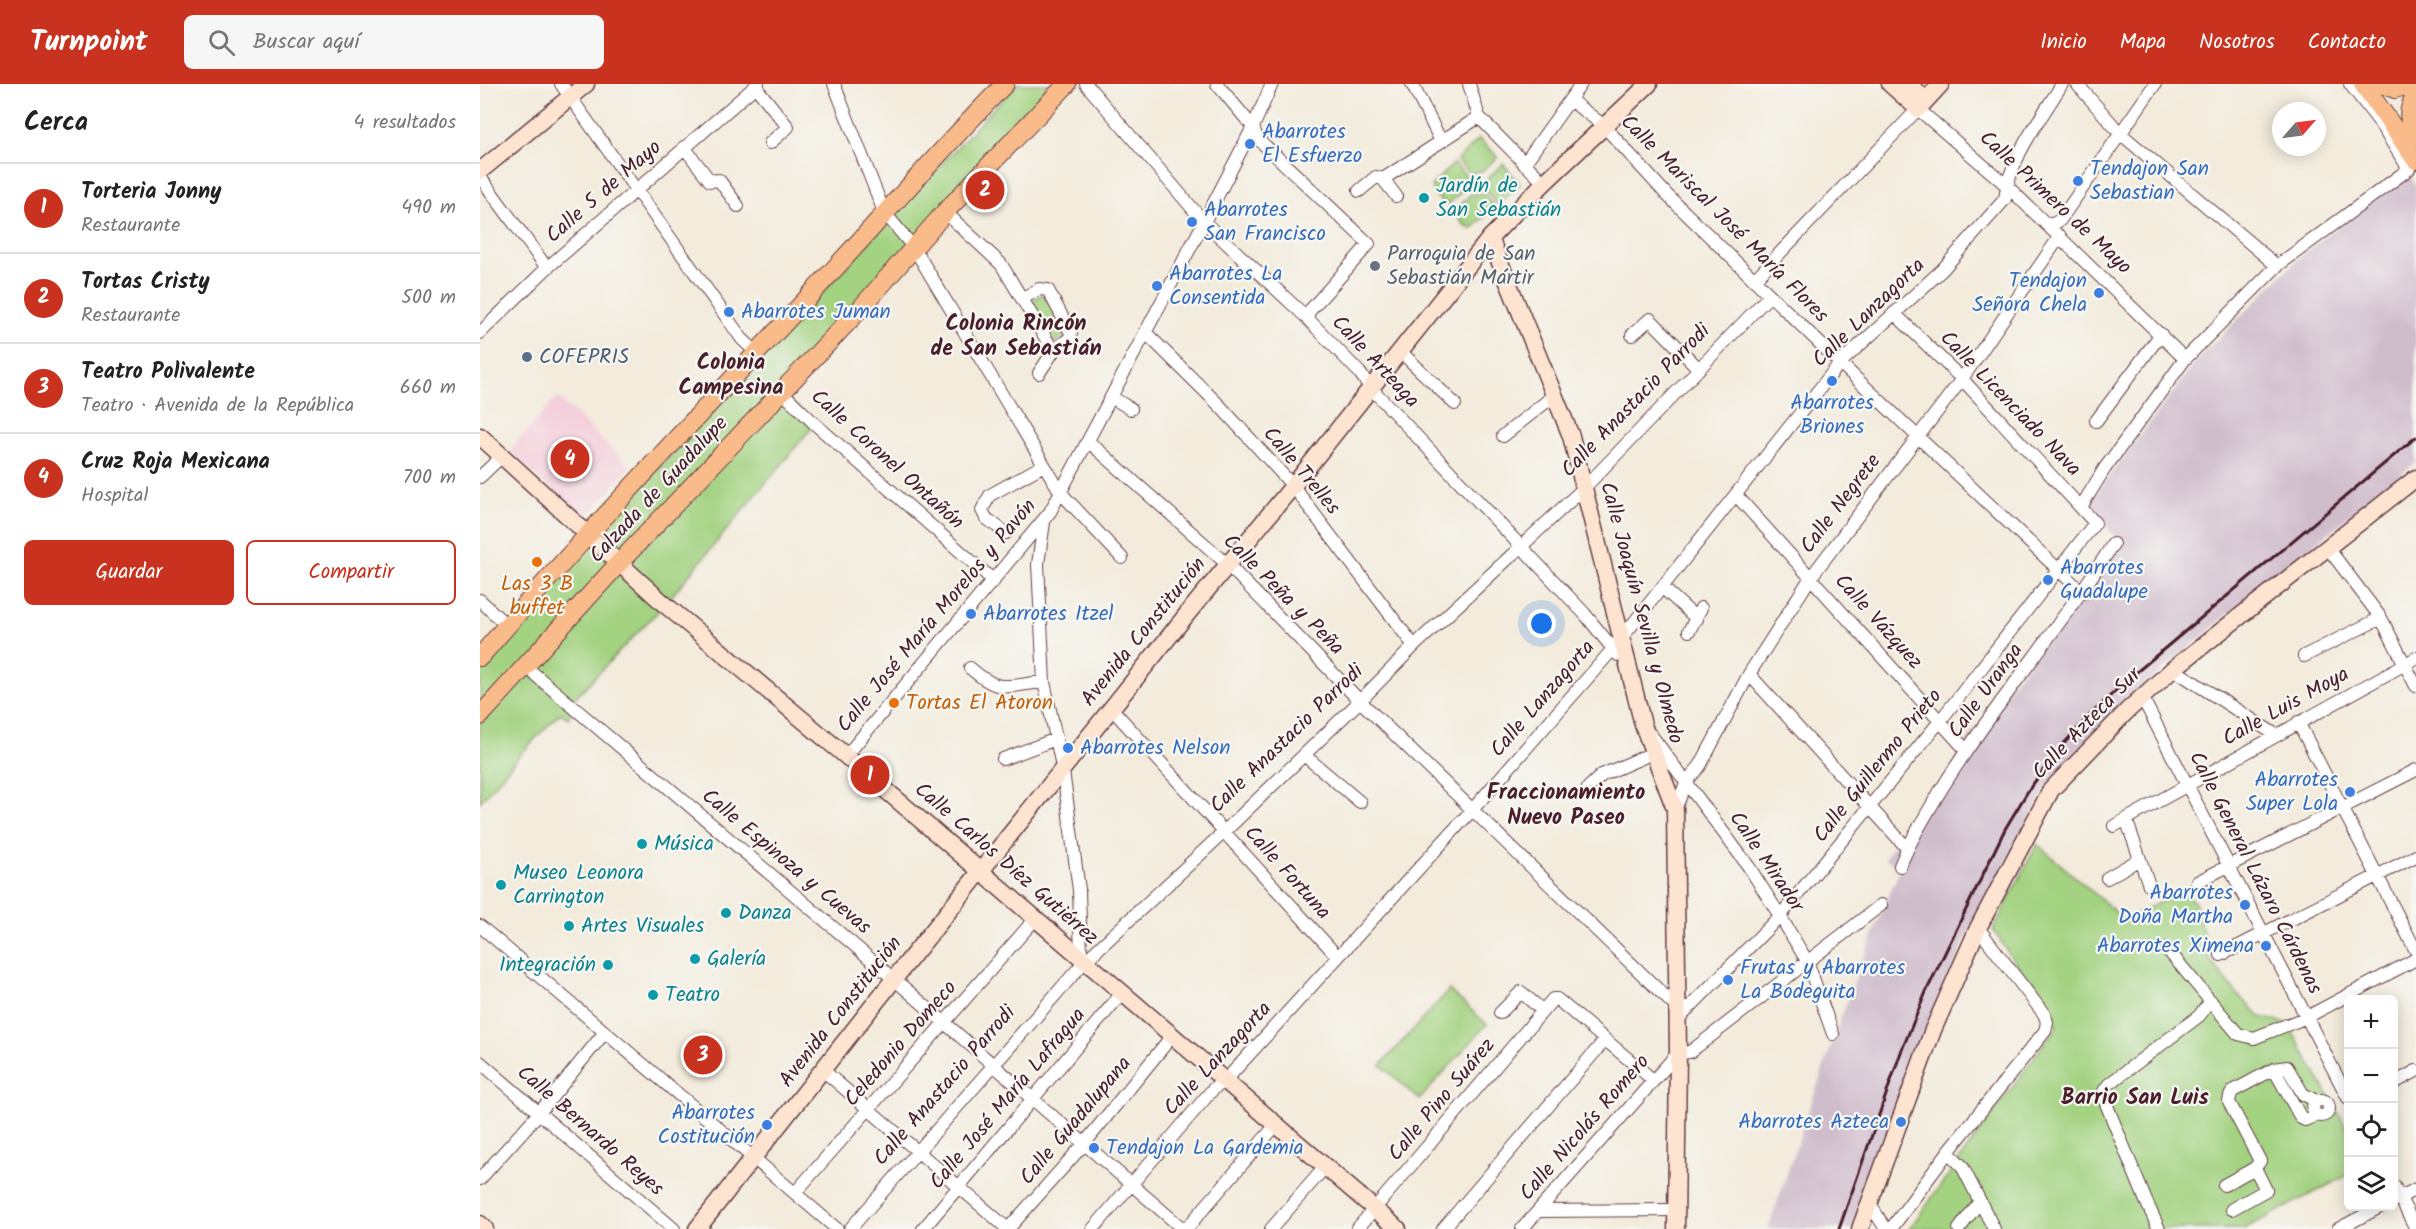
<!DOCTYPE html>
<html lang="es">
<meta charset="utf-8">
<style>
body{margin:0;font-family:Kalam,sans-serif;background:#f6f6f6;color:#222}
.controls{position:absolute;right:18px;bottom:18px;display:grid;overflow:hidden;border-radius:9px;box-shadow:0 3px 15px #0003}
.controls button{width:54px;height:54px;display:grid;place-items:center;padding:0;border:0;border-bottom:2px solid #e0e0e0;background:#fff;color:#222;font:30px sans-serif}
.compass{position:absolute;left:1792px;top:18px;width:54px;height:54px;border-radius:50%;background:#fff;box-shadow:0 3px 15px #0003;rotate:62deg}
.you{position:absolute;left:1062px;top:540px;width:21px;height:21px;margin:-15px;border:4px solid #fff;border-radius:50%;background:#1a73e8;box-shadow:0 0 0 9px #1a73e833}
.badge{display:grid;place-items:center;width:39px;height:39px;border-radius:50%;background:#c8321e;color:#fff;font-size:20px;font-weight:700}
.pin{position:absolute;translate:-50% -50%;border:3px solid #fff;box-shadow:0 2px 6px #0006}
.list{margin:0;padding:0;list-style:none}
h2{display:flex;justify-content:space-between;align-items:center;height:78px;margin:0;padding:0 24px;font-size:26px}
h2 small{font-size:20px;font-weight:400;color:#767676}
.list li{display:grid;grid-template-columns:39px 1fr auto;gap:18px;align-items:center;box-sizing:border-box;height:90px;padding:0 24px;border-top:2px solid #e0e0e0}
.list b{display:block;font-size:22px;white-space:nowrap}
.list p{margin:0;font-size:20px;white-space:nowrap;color:#767676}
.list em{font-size:20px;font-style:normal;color:#767676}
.actions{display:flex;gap:12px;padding:18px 24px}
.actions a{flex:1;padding:14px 0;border:2px solid #c8321e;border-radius:9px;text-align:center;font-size:21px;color:#c8321e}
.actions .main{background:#c8321e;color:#fff}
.icon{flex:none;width:33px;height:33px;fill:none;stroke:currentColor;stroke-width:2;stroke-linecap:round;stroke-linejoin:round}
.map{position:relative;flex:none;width:1936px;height:1145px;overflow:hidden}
header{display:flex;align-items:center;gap:36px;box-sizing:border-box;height:84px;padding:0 30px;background:#c8321e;color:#fff}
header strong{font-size:28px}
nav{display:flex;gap:33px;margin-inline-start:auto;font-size:21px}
.search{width:420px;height:54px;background:#f6f6f6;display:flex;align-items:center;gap:15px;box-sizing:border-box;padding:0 21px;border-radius:9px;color:#767676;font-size:22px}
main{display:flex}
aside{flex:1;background:#fff}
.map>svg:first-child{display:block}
</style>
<header>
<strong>Turnpoint</strong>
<div class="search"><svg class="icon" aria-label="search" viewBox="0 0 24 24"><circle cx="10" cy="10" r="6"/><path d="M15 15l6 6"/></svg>Buscar aquí</div>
<nav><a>Inicio</a><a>Mapa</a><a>Nosotros</a><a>Contacto</a></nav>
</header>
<main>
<aside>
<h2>Cerca<small>4 resultados</small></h2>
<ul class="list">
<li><span class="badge">1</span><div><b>Torteria Jonny</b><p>Restaurante</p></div><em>490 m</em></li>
<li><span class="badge">2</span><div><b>Tortas Cristy</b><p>Restaurante</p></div><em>500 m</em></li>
<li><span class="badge">3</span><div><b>Teatro Polivalente</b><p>Teatro · Avenida de la República</p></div><em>660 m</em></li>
<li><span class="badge">4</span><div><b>Cruz Roja Mexicana</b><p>Hospital</p></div><em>700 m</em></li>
</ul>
<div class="actions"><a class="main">Guardar</a><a>Compartir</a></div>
</aside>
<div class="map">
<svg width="1936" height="1145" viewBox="0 0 1936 1145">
<rect width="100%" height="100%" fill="#f6f6f2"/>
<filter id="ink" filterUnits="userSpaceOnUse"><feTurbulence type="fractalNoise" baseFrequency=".0167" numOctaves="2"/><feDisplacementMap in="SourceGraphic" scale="12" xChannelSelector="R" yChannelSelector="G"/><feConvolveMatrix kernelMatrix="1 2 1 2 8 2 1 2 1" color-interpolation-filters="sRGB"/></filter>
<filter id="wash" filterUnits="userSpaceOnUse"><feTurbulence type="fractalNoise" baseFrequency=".008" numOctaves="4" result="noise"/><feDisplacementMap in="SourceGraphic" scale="24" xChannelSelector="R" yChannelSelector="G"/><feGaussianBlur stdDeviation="1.35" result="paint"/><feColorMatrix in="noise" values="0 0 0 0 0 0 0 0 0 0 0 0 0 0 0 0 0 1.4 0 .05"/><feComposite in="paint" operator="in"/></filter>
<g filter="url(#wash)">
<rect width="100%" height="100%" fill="#f3ebdb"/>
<path fill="#f4cfdc" d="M77,313l74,70 -47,52 -75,-68z"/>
<path fill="#d0bdcc" d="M1929,89l7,13v276l-190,154 -118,100 -58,66 -85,158 -108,289h-89l72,-209 31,-81 29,-70 -15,-11 76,-104 11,-22 116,-141 31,-49 -31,-38 111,-146 105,-105z"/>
<path fill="#a3d280" stroke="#767856" stroke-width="1.5" d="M536,0h41l-275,308 33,32 -150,180 -96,100 -43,-37 -46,45v-48l110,-122z
M999,55l19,18 -16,14 -13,2 -12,-13z
M974,79l12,13 -1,12 -16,16c-10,-3 -14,-8 -18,-18z
M1023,80l16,18 1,3 -22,20 -13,-15 3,-12z
M1003,109l12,14 -23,22c-10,-5 -14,-9 -17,-19l16,-16z
M561,211h4l23,38 -14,10 -21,-34v-9z
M46,586l46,41 -4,7 -8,-5 -43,45 -37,44v-79z
M1557,760l88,76 57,-29 14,13 14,56 27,34 24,23 27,7 60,106v45l-104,54h-335l148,-203 -64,-96z
M969,906l38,34 -68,76 -38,-35z"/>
</g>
<g filter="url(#ink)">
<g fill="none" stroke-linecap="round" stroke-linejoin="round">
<defs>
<path id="street" d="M81,0l181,255 14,13
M354,0l50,128 30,36 147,245 61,65
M606,0l118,138 101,94 54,56 11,15 214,226 34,42
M737,0l36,43 4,11 112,106 -64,72
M932,0l29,57
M989,0l10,33 65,66
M1597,0l43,49 157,133
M275,2l33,41 -18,16
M1090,16l33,25 64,70 173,168 243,230
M204,63l26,34 9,-1 19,26
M1044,80l57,-80
M0,93l67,91
M903,95l96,-62
M903,95l13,17
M879,107l17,-14 7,2
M465,128l56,52 50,83 4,2
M1567,140h6l7,-4 95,-136
M1275,195l163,-170 88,76 179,174
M543,214l16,-9 9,1 23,43 -1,5 -15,11 -16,24
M665,248l75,74 73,80 121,160
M0,249l67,-65 211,-184
M1152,251l18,-16 49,50
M919,266l56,54
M302,308l33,32 179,157
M631,313l20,12
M1616,337l65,-87
M1023,352l53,-42
M608,357l139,123 133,137 317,307
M0,393l21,-20
M1256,411l230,255
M1601,423l24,-39 80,-109 92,-93 132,-97 -32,-50 -27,-35
M564,438l-6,42 6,118 19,89 16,119 2,67
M526,449l-20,-15 -4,-8 8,-15 54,-30
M1848,464l53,70 35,68
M1183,504l34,31
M0,516l27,26
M1209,547l12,-23
M1824,572l77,-38
M46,583l368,312 289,250
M490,584c31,27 36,17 74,14
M1693,585l103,66
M1269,590l158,174
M1662,613l206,401
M632,625l226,248
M1818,638l118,229
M1171,651l98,132 31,49 27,45 26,73
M824,671l56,47
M366,672l204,-244 154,-290 49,-95 19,-43
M523,675l53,-20
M1108,704l14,-13 51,-22
M1195,725l12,-28 13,-15 49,-92 62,-97 151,-198 98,-143
M1646,735l23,66
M1634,742l302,-168
M1420,782c10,-26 25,-49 39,-73 53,-86 120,-163 174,-249
M1627,794l33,-19
M1717,798l219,-112
M0,842l357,303
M1687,865l71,85 16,4 53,-21 109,-58
M1741,871l195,-99
M1020,929l21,-21 22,19
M1197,936l103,-104 160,-195 155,-198 -133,-144 -68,-66
M0,978l194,167
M1794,985l27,49 4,2 12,-5
M344,987l184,158 76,-85 88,-108
M1914,999l22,-12
M1833 1024a8 8 0 1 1 16 0a8 8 0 1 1-16 0Z
M1468,1068l14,14 32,63
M0,1095l59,-66 66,-81
M1744,1101l31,-17 5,-7 -31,-59 1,-6 3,-5 41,-22 13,-2 16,27 13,7
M1914,1102l22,43
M315,1109l240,-274
M1915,1116l21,-11
M1389,1119l17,26
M1752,1125l34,-19 -11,-22
M1058,1127l138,-1
M370,1145l235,-268 139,-129 136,-131 54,-55 171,-159 185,-192
M443,1145l199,-236
M613,1145l121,-141 10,-6 249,-273 140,-160 227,-286 102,-93 63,-71c4,-41 36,-80 57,-115
M706,1145l90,-104
M791,1145l54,-62
M877,1145l196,-230h4l96,81
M963,1145l162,-189
M1042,1145l156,-176 12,-1 191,-147
M1411,1145l57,-77 97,-121 2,-9 -3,-8 -66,-86
M1479,1145l21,-28
M1679,1145l-13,-28 -41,-100 -1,-10 5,-7 90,-68 12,-15
M1858,1145l44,-23"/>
<path id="secondary" d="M1410,0l28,25 23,-25
M1429,0l17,16
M0,87l106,-87
M1010,154l81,198 72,289 32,84 3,244 -2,176
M0,352l182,166 184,154 552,473
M0,1140l5,5
M217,1145l197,-250 298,-371 101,-122 197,-248 54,-55 105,-99
M1380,1145l73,-199 45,-102 73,-138 76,-79 46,-42 243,-191"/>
<path id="primary" d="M1883,0l53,76
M1901,0l14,5 17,-5
M1936,9c-9,17 -9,27 0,44
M0,573c111,-130 230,-253 346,-379 60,-65 117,-131 179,-194
M0,632l139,-153 242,-255 84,-96 122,-128"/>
</defs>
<use href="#street" stroke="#633e45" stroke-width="14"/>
<use href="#secondary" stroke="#633e45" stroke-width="19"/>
<use href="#primary" stroke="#633e45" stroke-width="20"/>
<use href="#street" stroke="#fff" stroke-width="12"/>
<use href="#secondary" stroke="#fde4d1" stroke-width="16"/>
<use href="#primary" stroke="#fabb8b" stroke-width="18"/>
<path stroke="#4a1f2b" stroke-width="3" d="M1359,1145l62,-177 25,-60 79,-163 23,-38 30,-41 32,-35 36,-34 290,-244"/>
</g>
</g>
<g fill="#3f7fe0" stroke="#f6f6f2" stroke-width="2">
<circle cx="770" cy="60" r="6"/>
<circle cx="1598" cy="97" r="6"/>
<circle cx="712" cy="138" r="6"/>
<circle cx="677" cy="202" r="6"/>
<circle cx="1619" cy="209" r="6"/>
<circle cx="249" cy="228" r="6"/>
<circle cx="1352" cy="297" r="6"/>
<circle cx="1568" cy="496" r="6"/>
<circle cx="491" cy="530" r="6"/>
<circle cx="588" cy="664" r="6"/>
<circle cx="1870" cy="708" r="6"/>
<circle cx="1765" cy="821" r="6"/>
<circle cx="1786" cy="862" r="6"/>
<circle cx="1248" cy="896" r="6"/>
<circle cx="1421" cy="1038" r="6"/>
<circle cx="287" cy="1041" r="6"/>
<circle cx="614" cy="1064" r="6"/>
</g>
<g fill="#0f9aa8" stroke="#f6f6f2" stroke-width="2">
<circle cx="944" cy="114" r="6"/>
<circle cx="162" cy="760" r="6"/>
<circle cx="21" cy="801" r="6"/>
<circle cx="246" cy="829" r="6"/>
<circle cx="89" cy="842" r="6"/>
<circle cx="215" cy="875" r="6"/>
<circle cx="128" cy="881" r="6"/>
<circle cx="173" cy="911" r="6"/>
</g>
<circle fill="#6b7280" stroke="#f6f6f2" stroke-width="2" cx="895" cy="182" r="6"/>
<circle fill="#5c6f8a" stroke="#f6f6f2" stroke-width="2" cx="47" cy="273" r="6"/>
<g fill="#e8710a" stroke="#f6f6f2" stroke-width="2">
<circle cx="57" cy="478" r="6"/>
<circle cx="414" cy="619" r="6"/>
</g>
<g text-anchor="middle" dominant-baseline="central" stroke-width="4.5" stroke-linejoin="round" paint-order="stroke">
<g font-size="21" fill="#366cbe" stroke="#f6f6f2" text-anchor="start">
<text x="782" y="48">Abarrotes<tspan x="782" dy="24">El Esfuerzo</tspan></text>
<text x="1610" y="85">Tendajon San<tspan x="1610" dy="24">Sebastian</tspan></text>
<text x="724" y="126">Abarrotes<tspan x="724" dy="24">San Francisco</tspan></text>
<text x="689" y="190">Abarrotes La<tspan x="689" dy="24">Consentida</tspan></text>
<text x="1607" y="197" text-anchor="end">Tendajon<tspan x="1607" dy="24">Señora Chela</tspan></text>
<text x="261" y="228">Abarrotes Juman</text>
<text x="1352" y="319" text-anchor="middle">Abarrotes<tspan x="1352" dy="24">Briones</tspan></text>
<text x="1580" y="484">Abarrotes<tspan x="1580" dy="24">Guadalupe</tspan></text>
<text x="503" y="530">Abarrotes Itzel</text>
<text x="600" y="664">Abarrotes Nelson</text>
<text x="1858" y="696" text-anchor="end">Abarrotes<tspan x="1858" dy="24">Super Lola</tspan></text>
<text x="1753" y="809" text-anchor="end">Abarrotes<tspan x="1753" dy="24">Doña Martha</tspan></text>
<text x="1774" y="862" text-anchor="end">Abarrotes Ximena</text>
<text x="1260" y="884">Frutas y Abarrotes<tspan x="1260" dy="24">La Bodeguita</tspan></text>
<text x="275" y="1029" text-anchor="end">Abarrotes<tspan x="275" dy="24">Costitución</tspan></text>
<text x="1409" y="1038" text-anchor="end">Abarrotes Azteca</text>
<text x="626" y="1064">Tendajon La Gardemia</text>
</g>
<g font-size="21" fill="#0d838f" stroke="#f6f6f2" text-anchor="start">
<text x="956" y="102">Jardín de<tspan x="956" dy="24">San Sebastián</tspan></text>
<text x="174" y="760">Música</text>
<text x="33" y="789">Museo Leonora<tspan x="33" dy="24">Carrington</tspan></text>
<text x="258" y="829">Danza</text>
<text x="101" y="842">Artes Visuales</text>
<text x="227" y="875">Galería</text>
<text x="116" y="881" text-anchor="end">Integración</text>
<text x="185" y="911">Teatro</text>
</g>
<g font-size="21" fill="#4a1f2b" stroke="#f6f6f2">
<text transform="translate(124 108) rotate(-41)">Calle 5 de Mayo</text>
<text transform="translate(1575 119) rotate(43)">Calle Primero de Mayo</text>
<text transform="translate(1244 135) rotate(45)">Calle Mariscal José María Flores</text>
<text transform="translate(1389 229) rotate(-44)">Calle Lanzagorta</text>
<text transform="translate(895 278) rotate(47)">Calle Arteaga</text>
<text transform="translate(1156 317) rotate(-46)">Calle Anastacio Parrodi</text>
<text transform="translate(1530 320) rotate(46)">Calle Licenciado Nava</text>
<text transform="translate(407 376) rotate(42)">Calle Coronel Ontañón</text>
<text transform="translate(821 387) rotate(50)">Calle Trelles</text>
<text transform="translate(179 406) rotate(-47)">Calzada de Guadalupe</text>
<text transform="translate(1361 420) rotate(-53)">Calle Negrete</text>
<text transform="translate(803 511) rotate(45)">Calle Peña y Peña</text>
<text transform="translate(1161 529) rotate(75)">Calle Joaquín Sevilla y Olmedo</text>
<text transform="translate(457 532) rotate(-50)">Calle José María Morelos y Pavón</text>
<text transform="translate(1398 538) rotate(48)">Calle Vázquez</text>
<text transform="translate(664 548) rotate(-51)">Avenida Constitución</text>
<text transform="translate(1506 607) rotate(-54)">Calle Uranga</text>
<text transform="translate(1063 615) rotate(-49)">Calle Lanzagorta</text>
<text transform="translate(1806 623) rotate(-29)">Calle Luis Moya</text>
<text transform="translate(1607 640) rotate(-46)">Calle Azteca Sur</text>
<text transform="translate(807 655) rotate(-44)">Calle Anastacio Parrodi</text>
<text transform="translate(1398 682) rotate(-51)">Calle Guillermo Prieto</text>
<text transform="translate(306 778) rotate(40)">Calle Espinoza y Cuevas</text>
<text transform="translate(1286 778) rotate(56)">Calle Mirador</text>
<text transform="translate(526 780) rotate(41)">Calle Carlos Díez Gutiérrez</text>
<text transform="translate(807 789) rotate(48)">Calle Fortuna</text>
<text transform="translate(1775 789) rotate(63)">Calle General Lázaro Cárdenas</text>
<text transform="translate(361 928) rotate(-52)">Avenida Constitución</text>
<text transform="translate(421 960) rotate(-49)">Celedonio Domeco</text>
<text transform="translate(738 975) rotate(-47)">Calle Lanzagorta</text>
<text transform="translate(465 1002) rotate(-49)">Calle Anastacio Parrodi</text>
<text transform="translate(528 1015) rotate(-50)">Calle José María Lafragua</text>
<text transform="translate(962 1016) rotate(-50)">Calle Pino Suárez</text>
<text transform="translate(596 1037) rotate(-50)">Calle Guadalupana</text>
<text transform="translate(1105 1044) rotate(-49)">Calle Nicolás Romero</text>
<text transform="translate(110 1047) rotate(41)">Calle Bernardo Reyes</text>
</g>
<g font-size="21" fill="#5b616d" stroke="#f6f6f2" text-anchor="start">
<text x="907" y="170">Parroquia de San<tspan x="907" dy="24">Sebastián Mártir</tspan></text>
</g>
<g font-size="21" fill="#4e5e75" stroke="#f6f6f2" text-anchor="start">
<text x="59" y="273">COFEPRIS</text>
</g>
<g font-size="21" fill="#c56008" stroke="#f6f6f2">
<text x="57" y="500">Las 3 B<tspan x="57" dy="24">buffet</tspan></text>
<text x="426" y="619" text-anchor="start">Tortas El Atoron</text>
</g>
<g font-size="22" font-weight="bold" fill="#4a1f2b" stroke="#f6f6f2">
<text x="536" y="240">Colonia Rincón<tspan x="536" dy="25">de San Sebastián</tspan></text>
<text x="251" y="279">Colonia<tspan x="251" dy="25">Campesina</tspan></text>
<text x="1086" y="709">Fraccionamiento<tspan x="1086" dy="25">Nuevo Paseo</tspan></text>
<text x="1655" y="1014">Barrio San Luis</text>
</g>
</g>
</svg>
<div class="controls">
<button>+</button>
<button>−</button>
<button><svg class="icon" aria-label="locate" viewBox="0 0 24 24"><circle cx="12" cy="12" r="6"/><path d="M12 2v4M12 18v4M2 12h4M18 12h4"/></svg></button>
<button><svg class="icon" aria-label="layers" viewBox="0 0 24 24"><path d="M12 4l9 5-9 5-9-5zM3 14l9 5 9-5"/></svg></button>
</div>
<svg class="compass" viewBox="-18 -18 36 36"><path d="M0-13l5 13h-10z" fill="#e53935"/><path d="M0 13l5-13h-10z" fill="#767676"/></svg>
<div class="you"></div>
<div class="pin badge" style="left:390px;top:691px">1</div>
<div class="pin badge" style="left:505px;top:106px">2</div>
<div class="pin badge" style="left:223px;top:971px">3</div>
<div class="pin badge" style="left:90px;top:375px">4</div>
</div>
</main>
